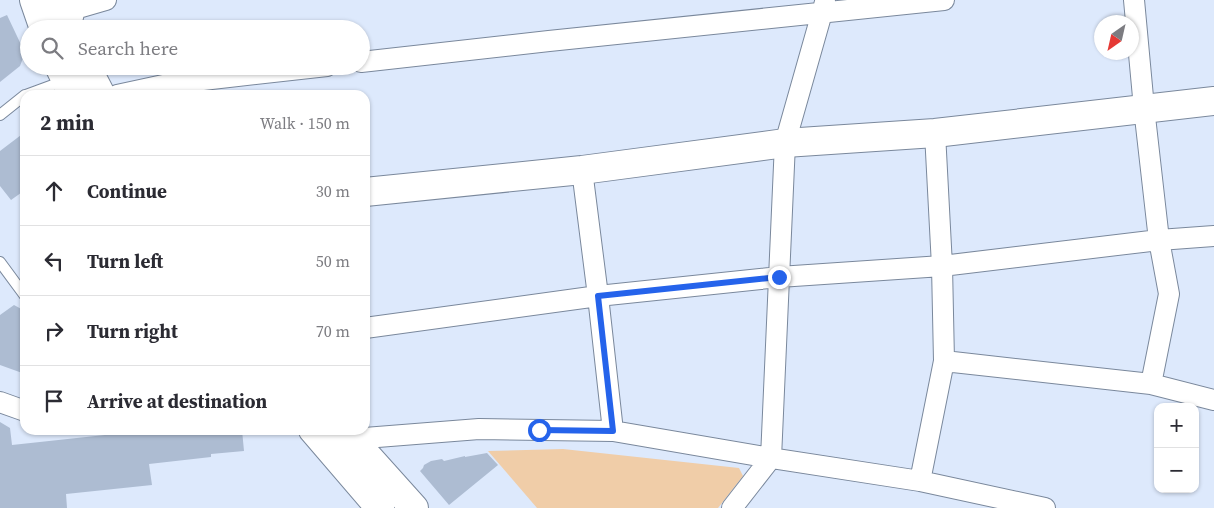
<!DOCTYPE html>
<meta charset="utf-8">
<style>
body{margin:0;font-family:"Source Serif 4",serif;background:#f7f7f7;color:#2b2b33}
.controls{position:absolute;right:15px;bottom:15px;display:grid;overflow:hidden;border-radius:10px;box-shadow:0 1px 4px #0004}
.controls button{width:45px;height:45px;display:grid;place-items:center;padding:0;border:0;border-bottom:1px solid #e1e1e2;background:#fff;color:#2b2b33;font:25px sans-serif}
.compass{position:absolute;left:1094px;top:15px;width:45px;height:45px;border-radius:50%;background:#fff;box-shadow:0 1px 4px #0004;rotate:214deg}
.stop{position:absolute;width:15px;height:15px;margin:-11px;border:4px solid #2563eb;border-radius:50%;background:#fff}
.stop.end{background:#2563eb;border-color:#fff;box-shadow:0 1px 5px #0008}
.list{margin:0;padding:0;list-style:none}
h2{display:flex;justify-content:space-between;align-items:center;height:65px;margin:0;padding:0 20px;font-size:21px}
h2 small{font-size:16px;font-weight:400;color:#7c7c81}
.list li{display:grid;grid-template-columns:32px 1fr auto;gap:15px;align-items:center;box-sizing:border-box;height:70px;padding:0 20px;border-top:1px solid #e1e1e2}
.list b{display:block;font-size:19px;white-space:nowrap}
.list em{font-size:16px;font-style:normal;color:#7c7c81}
.icon{flex:none;width:28px;height:28px;fill:none;stroke:currentColor;stroke-width:2;stroke-linecap:round;stroke-linejoin:round}
.map{position:relative;flex:none;width:1214px;height:508px;overflow:hidden}
.search{position:absolute;background:#fff;box-shadow:0 1px 4px #0004;left:20px;top:20px;width:350px;height:55px;display:flex;align-items:center;gap:12px;box-sizing:border-box;padding:0 18px;border-radius:28px;color:#7c7c81;font-size:19px}
.panel{position:absolute;background:#fff;box-shadow:0 1px 4px #0004;left:20px;top:90px;width:350px;height:345px;border-radius:15px}
.map>svg:first-child{display:block}
</style>
<div class="map">
<svg width="1214" height="508" viewBox="0 0 1214 508">
<rect width="100%" height="100%" fill="#dde9fc"/>
<path fill="#f0cda8" d="M563,449l176,19 4,8 -25,32h-181l-49,-57z"/>
<path fill="#adbcd2" d="M7,15l18,38 -5,13 -20,16v-64z
M25,132v58l-14,10 -11,-14v-35z
M14,305l11,6v63l-25,-9v-50z
M0,422l10,6 2,17 139,-15h91l2,21 -33,3v3l-62,7 3,21 -86,9 1,14h-67z
M487,453l11,12 -49,40 -29,-34 3,-3 1,-3 7,-4 11,-2 2,2 21,-5v1z"/>
<g fill="none" stroke-linecap="round" stroke-linejoin="round">
<defs>
<path id="lane" d="M26,95l38,-14
M0,115l25,-20
M0,262l25,34"/>
<path id="street" d="M1134,0l10,108 15,132 10,54 -18,90
M70,29l5,-20 31,-9
M361,62l188,-21 395,-41
M117,95l51,-11 159,-18
M582,170l16,126 15,135
M365,328l233,-32 181,-19 163,-11 217,-26 55,-4
M944,361l207,23 63,16
M0,402l25,9
M352,439l127,-10 134,2 158,27 149,23 125,27
M920,481l24,-120 -2,-95 -7,-133
M732,508l39,-50 14,-315 40,-141"/>
<path id="secondary" d="M34,0l10,29
M59,0l10,29
M59,66l14,29
M86,66l15,29
M365,192l217,-22 203,-27 150,-10 279,-32
M313,430l67,78
M344,430l70,78"/>
</defs>
<use href="#lane" stroke="#7a889c" stroke-width="12"/>
<use href="#street" stroke="#7a889c" stroke-width="22"/>
<use href="#secondary" stroke="#7a889c" stroke-width="30"/>
<use href="#lane" stroke="#fff" stroke-width="10"/>
<use href="#street" stroke="#fff" stroke-width="20"/>
<use href="#secondary" stroke="#fff" stroke-width="28"/>
</g>
<g fill="none" stroke-linecap="round" stroke-linejoin="round">
<path stroke="#2563eb" stroke-width="6" d="M539,430l74,1 -15,-135 181,-19"/>
</g>
</svg>
<div class="controls">
<button>+</button>
<button>−</button>
</div>
<svg class="compass" viewBox="-18 -18 36 36"><path d="M0-13l5 13h-10z" fill="#e53935"/><path d="M0 13l5-13h-10z" fill="#7c7c81"/></svg>
<div class="stop" style="left:539px;top:430px"></div>
<div class="stop end" style="left:779px;top:277px"></div>
<div class="search"><svg class="icon" aria-label="search" viewBox="0 0 24 24"><circle cx="10" cy="10" r="6"/><path d="M15 15l6 6"/></svg>Search here</div>
<section class="panel">
<h2>2 min<small>Walk · 150 m</small></h2>
<ul class="list">
<li><svg class="icon" aria-label="ahead" viewBox="0 0 24 24"><path d="M12 20V5M6 11l6-6 6 6"/></svg><div><b>Continue</b></div><em>30 m</em></li>
<li><svg class="icon" aria-label="left" viewBox="0 0 24 24"><path d="M17 20v-9H6M10 6l-5 5 5 5"/></svg><div><b>Turn left</b></div><em>50 m</em></li>
<li><svg class="icon" aria-label="right" viewBox="0 0 24 24"><path d="M7 20v-9h11M14 6l5 5-5 5"/></svg><div><b>Turn right</b></div><em>70 m</em></li>
<li><svg class="icon" aria-label="arrive" viewBox="0 0 24 24"><path d="M6 21V4h12l-3 4 3 4H6"/></svg><div><b>Arrive at destination</b></div></li>
</ul>
</section>
</div>
